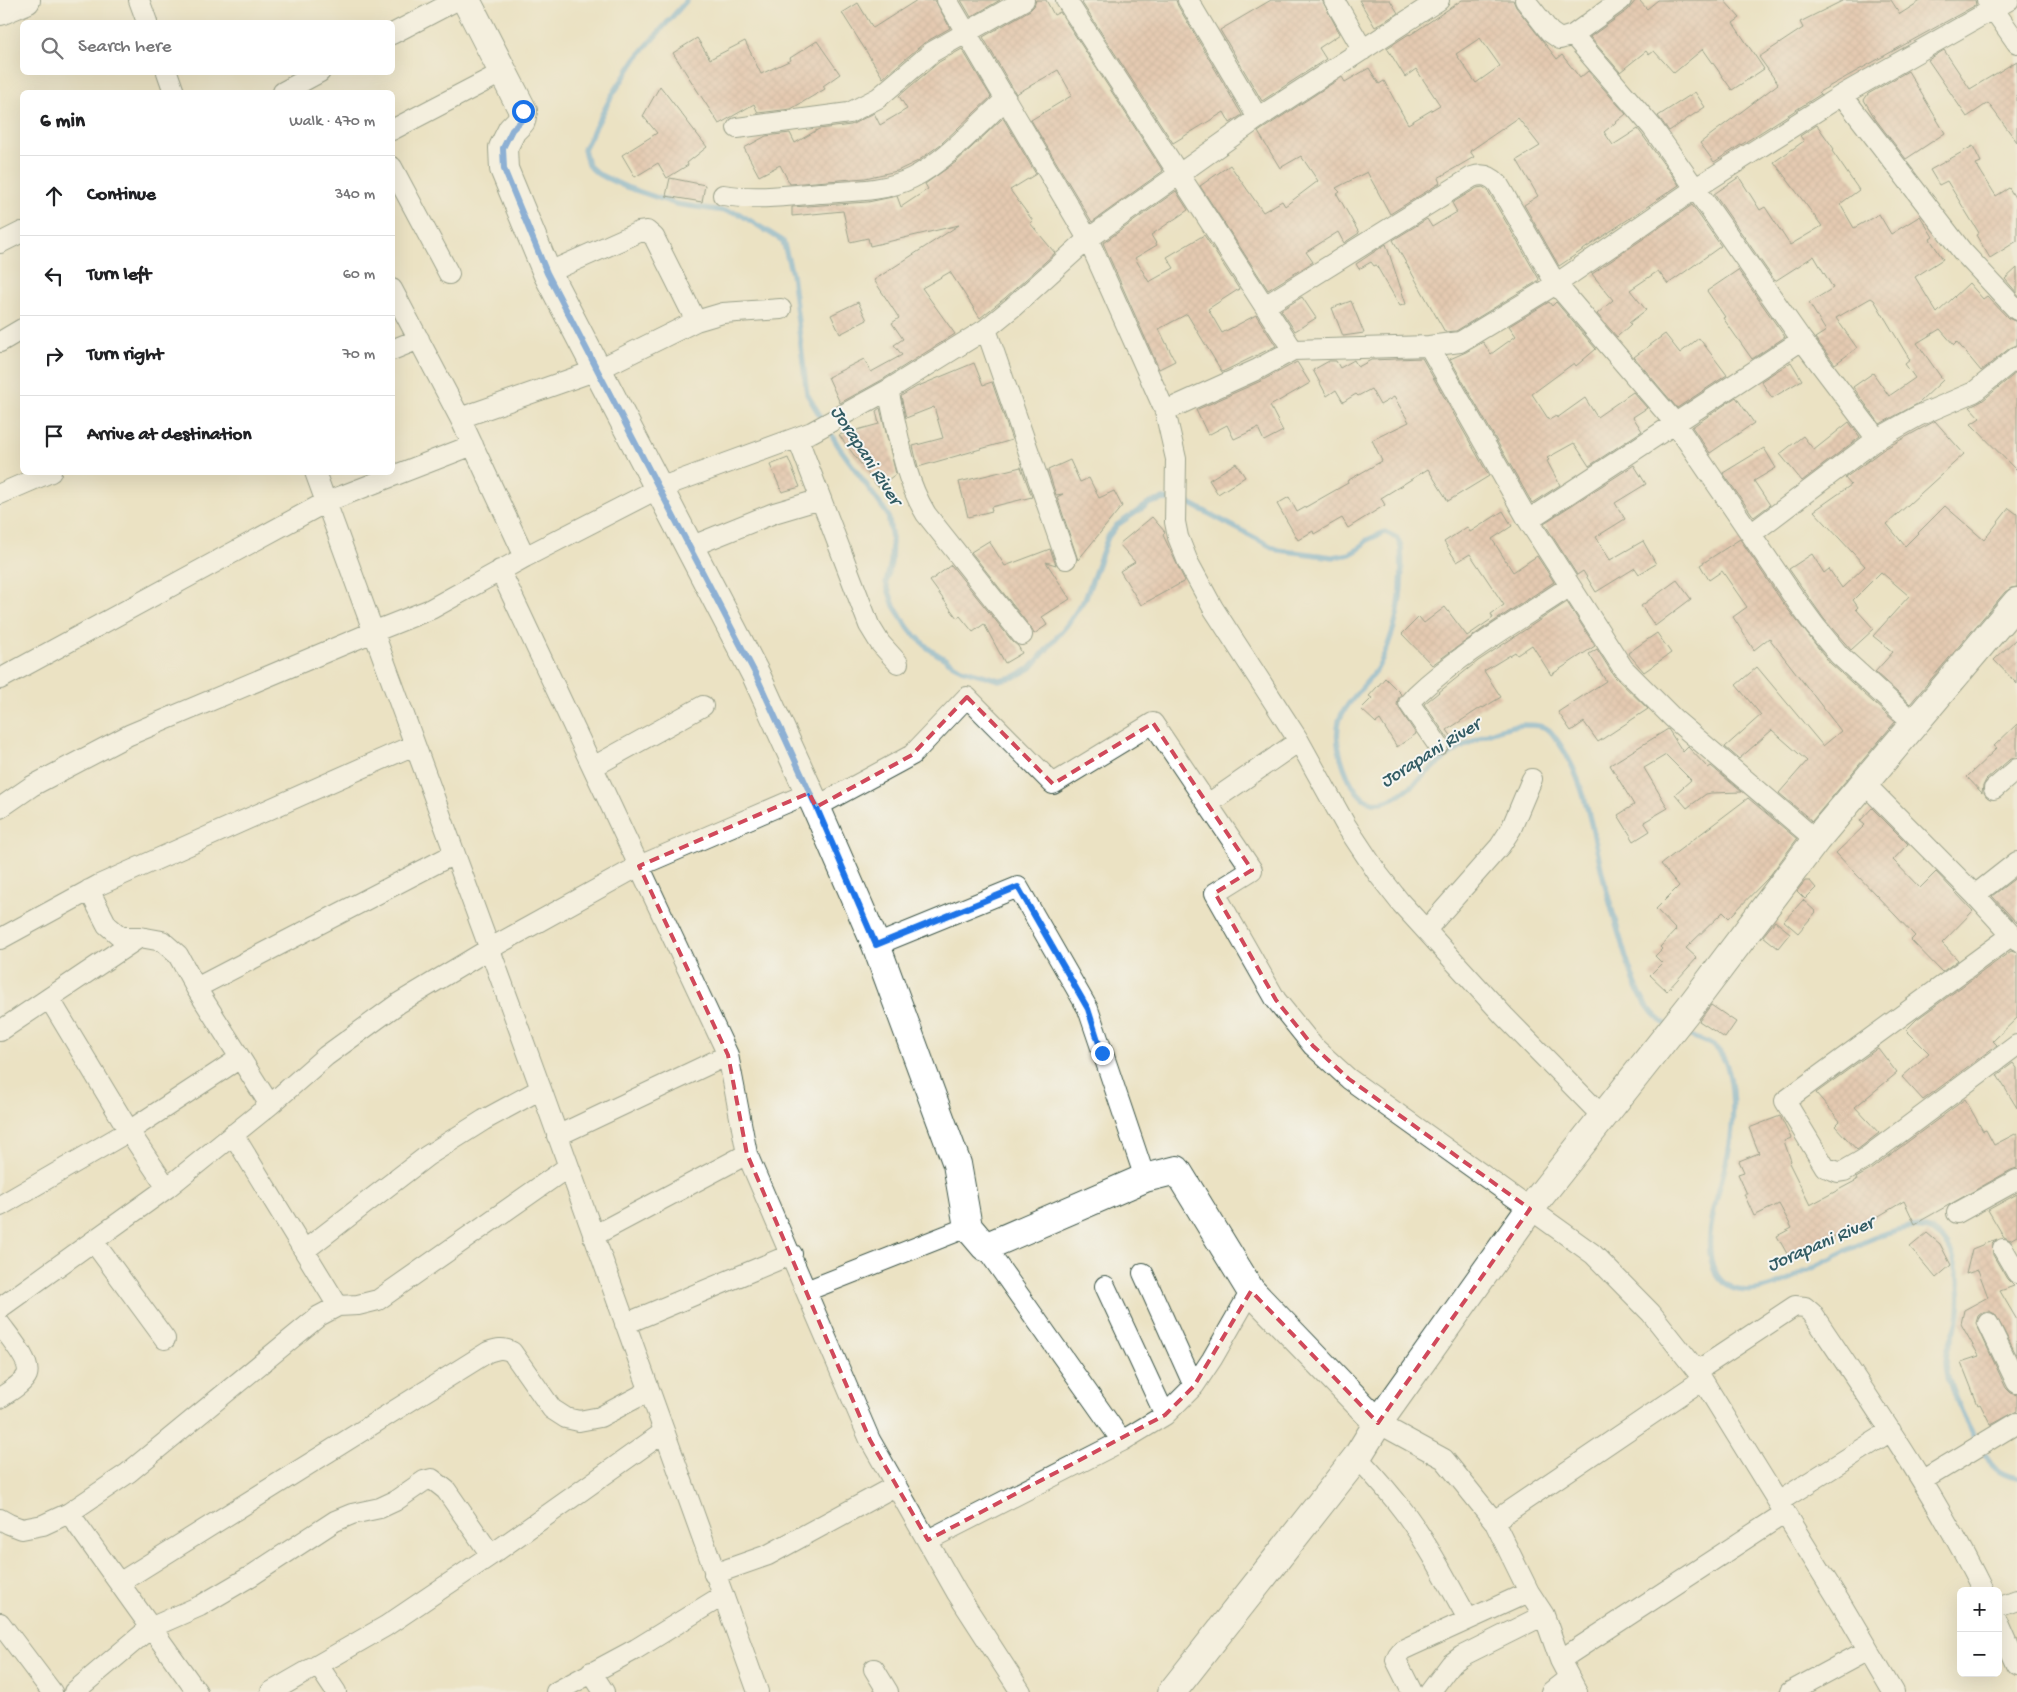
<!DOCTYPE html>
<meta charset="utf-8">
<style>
body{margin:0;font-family:"Gochi Hand",sans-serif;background:#f2f2f2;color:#202124}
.controls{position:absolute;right:15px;bottom:15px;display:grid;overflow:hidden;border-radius:8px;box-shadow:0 5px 20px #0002}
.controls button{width:45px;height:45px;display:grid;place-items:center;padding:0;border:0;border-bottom:1px solid #e0e0e0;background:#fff;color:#202124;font:25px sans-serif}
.stop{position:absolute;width:15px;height:15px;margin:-11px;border:4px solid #1a73e8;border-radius:50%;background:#fff}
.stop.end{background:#1a73e8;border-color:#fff;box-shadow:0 1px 5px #0008}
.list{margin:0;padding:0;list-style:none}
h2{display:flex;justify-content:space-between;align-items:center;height:65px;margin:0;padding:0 20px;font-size:21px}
h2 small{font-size:16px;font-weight:400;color:#757577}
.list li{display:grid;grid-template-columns:32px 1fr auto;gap:15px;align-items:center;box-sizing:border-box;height:80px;padding:0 20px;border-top:1px solid #e0e0e0}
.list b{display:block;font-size:19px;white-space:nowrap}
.list em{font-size:16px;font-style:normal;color:#757577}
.icon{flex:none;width:28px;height:28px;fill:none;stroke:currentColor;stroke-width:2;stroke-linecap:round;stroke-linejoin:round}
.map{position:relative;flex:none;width:2017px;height:1692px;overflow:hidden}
.search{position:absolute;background:#fff;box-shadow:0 5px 20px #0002;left:20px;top:20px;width:375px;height:55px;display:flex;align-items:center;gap:12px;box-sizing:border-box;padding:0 18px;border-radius:8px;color:#757577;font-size:19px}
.panel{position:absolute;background:#fff;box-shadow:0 5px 20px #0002;left:20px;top:90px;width:375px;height:385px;border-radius:8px}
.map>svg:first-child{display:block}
</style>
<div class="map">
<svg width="2017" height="1692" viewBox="0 0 2017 1692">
<defs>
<pattern id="building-cross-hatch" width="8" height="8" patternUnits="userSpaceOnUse" patternTransform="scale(1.25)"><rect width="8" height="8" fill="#ddac9b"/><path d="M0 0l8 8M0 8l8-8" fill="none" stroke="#b38d7f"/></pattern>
</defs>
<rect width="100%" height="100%" fill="#f6f6f2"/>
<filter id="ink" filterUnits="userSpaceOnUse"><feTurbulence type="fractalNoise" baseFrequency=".02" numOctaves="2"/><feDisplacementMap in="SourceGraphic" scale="10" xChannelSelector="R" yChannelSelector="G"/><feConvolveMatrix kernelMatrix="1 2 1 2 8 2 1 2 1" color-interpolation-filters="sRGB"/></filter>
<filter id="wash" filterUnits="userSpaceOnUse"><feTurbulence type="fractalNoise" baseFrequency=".0096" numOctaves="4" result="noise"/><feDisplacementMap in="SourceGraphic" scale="20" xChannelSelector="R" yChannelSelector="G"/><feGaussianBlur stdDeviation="1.12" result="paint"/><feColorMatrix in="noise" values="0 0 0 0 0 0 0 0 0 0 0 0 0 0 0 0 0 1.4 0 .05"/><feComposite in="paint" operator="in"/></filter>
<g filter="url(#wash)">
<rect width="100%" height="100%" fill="#ebe2c3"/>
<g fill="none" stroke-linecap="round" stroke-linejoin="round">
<path stroke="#5ea4d4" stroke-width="5.5" d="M687,0l-50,57 -26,40 -27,52 4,16 10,9 28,13 50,17 62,9 45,28 9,33 15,120 32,53 49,68 4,24 -1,23 -5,21 8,23 15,23 20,20 32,20 38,11 15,-3 17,-9 36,-43 19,-28 22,-60 9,-12 33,-22 14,-4 25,4 89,47 55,7 17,-3 9,-5 8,-9 18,-8 12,6 4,9c2,31 0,63 -11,92 -3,10 -8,21 -13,30 -9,14 -34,37 -38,52 -3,13 -1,28 3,40 4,13 15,39 30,41 24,4 47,-24 65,-38 25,-18 56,-38 87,-39 9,0 21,0 27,7 31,37 40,90 50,136 7,29 15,57 24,86 8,25 18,57 42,71
M1680,1032c10,5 29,9 36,16 22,21 18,79 12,107 -7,33 -40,113 4,133 55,25 193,-124 222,-28 6,19 8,48 2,67 -4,11 -10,22 -10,34 -2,21 34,93 50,107 6,6 13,8 21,10"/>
</g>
<g id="blocks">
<path fill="url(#building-cross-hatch)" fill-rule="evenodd" d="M917,0h18l15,28 -26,15 -41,35 -41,-65 16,-10 15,25z
M961,0h39l-29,17z
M1036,0h10l8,15 6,-3 103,159 -71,51 -61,-102 40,-24 1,-1 -14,-25 -42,24 -33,-57 47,-27 4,-4z
M1086,0h90l2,6 64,109 -12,8 -6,-11 -51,31 -91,-140z
M1271,0h51l18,34 -21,14 7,11 -64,42 -42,-71z
M1359,0h31l8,13 -23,14z
M1462,0h51l3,7 41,52 5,-4 18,23 8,-7 38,43 -22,18 9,13 25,-16 41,56 -120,81 -35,-61 14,-9 -21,-36 23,-14 -22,-28 -48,33 4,6 -36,21 2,5 -50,31 -23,-42 -31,16 4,4 -3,2 22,39 -15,10 -6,-11 -32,20 7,10 -45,28 -68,-104 30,-21 33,47 19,-11 3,5 33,-25 -17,-25 -21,12 -22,-36 84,-55 3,5 24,-14 10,16 5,-3 24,43 32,-19 -24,-36 -11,8 -18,-29 22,-14 1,1zM1480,38l20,28 -24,17 -20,-29z
M1636,0h3l8,9 11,-9h66l16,18 -7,5 31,46 -32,21 -29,-41 -29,24 -20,-22 -5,4 -3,-4 -26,21 -30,-35 38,-27z
M1844,0h47l9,14 22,-14h53l1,5 -157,87 2,2 -107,68 -14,-19 78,-59 -19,-27 44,-29 -3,-6z
M697,38l13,21 35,-18 16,33 30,-14 -1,-2 27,-17 23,33 -17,12 2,3 -34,20 -33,4 -4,-9 -35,20 -46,-71z
M962,49l29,48 -50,47 -23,17 -21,10 -32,7 -75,6 -10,-19 -21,11 -15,-28 22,-12 24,-3 5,10 24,-14 32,-4 23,-12 6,12 27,-16 -8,-13 40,-34z
M1944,50l26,39 47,-28v81l-29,-39 -21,14 -39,-57z
M1908,71l37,62 -39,26 -30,-39 -12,-20 4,-6z
M660,86l47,61 -20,16 1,2 -21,13 -9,-15 -23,14 -13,-22 35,-22 -14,-17z
M1695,92l10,15 -36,24 -11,-15z
M1003,118l33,56 -26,16 23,31 -3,2 25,30 -50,45 -25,20 -30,-46 -28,16 33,46 -73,46 -42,23 -12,-26 36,-18 7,13 31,-17 -8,-10 9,-6 -11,-16 7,-5 -25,-38 85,-55 -89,21 -2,-8 -18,4 -7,-31 -51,5v-9l76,-5 29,-6 4,11 27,-18 -3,-5 31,-22z
M1817,125l17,24 -2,2 27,39 -19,14 14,24 25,-14 12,20 29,-18 13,21 -3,2 13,20 -28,18 22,36 32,-30 14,16 4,-3 21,22 9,4v23l-7,3 -29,23 -24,-29 -3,3 -14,-16 -23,14 26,37 -24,23 -39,21 -27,-37 20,-14 16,23 26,-18 -10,-14 5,-4 -36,-60 -3,-2 -35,20 21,30 -22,16 -20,-26 11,-7 -17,-28 24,-15 -19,-32 -39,25 -61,-87 25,-17 21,33 5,-3 25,38 32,-19 -48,-64 30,-21 -4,-5z
M1973,146l8,16 -5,2 20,32 13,-8 8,13v40l-27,17 -14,-23 3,-2 -32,-52 -8,4 -9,-15z
M670,178l35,7 -3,17 -36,-6z
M1483,187l5,4 51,88 -1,2 -82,50 -11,1 -52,-92 34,-21 5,8 25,-15 -5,-9 25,-15z
M1176,191l12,19 -37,25 6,10 -22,13 14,24 25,-14 -7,-11 37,-22 35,54 -31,20 14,24 34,-18 20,31 -54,26 -35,-58 -28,15 16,32 -16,8 -56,-126z
M1692,205l29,41 -53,38 -10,-13 -28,19 16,20 -17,13 2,1 -14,13 -20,-23 16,-14 -21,-26z
M1386,244l20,60 -6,2 -24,-41 -2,1 -3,-4 -12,7 -3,-5z
M2017,268v25l-12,-14z
M1738,270l47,67 -33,22 -29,-41 2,-1 -18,-26z
M1302,297l14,21 -21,13 -14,-21z
M1351,301l13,32 -21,3 -11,-28z
M858,302l9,18 -27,14 -9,-19z
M1549,302l3,4 4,-4 40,47 -20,17 -2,-3 -42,31 17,26 7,-4 1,2 28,-20 12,19 36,-25 14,16 -14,9 9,14 -53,35 -15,-23 -27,15 2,2 -2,1 13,24 -28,18 -82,-144 16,-7 17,-10 8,12 25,-18 -7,-10z
M1665,334l15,19 19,-15 28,37 -50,33 -43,-51z
M1422,358l67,118 -41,25 -20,-32 -47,29 4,7 -37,23 -6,-10 -28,16 -1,-3 -15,9 -21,-36 12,-7 8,15 51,-29 -1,-2 35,-20 -10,-21 37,-18 -15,-25 -14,8 -9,-16 -13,7 -2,-2 -13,8 -7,-12 -9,6 -14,-26 16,-9h7l4,7 14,-8 4,7 13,-7z
M1297,362l13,21 -40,23 13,25 -19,10 -6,-13 -24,11 -7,-14 -19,10 -12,-25 67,-30z
M1791,362l11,18 -30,18 -11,-17z
M974,363l9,22 9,-3 20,58 -94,27 -5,-21 30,-8 -9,-31 -28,11 -5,-22 15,-9z
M2017,372v99l-46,-47 9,-6 -10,-11 12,-6z
M1736,397l18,26 -44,30 -18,-26z
M880,408l16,66 -18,13 -39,-52 40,-11 -3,-13z
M1935,421l29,33 -77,70 18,22 40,-40 39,34 25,-32 8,6v73l-6,1 -6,4 -95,112 -35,-32 18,-20 -20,-16 36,-40 -28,-24 -28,28 5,7 -2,2 18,20 -23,21 -27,-31 -35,-50 23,-15 12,19 5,-4 13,19 23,-22 -51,-55 37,-26 -6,-7 39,-29z
M1849,422l11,15 -58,44 -22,-27 23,-18 11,14z
M1764,448l12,20 -22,13 16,24 -16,12 -31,-44z
M788,458l12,29 -18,5 -12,-27z
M1070,460l10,22 9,-4 10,20 15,-7 8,15 -44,54 -21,-63 6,-3 -7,1 -8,-25z
M1236,463l9,14 -27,17 -9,-14z
M1634,465l12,19 -31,19 10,16 -29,18 14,23 33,-19 13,23 -17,10 -4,-6 -39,24 -13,-21 -6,4 -33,-52z
M1021,467l11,30 -41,10 1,4 -24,6 -9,-35z
M1503,511l9,15 -20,13 21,33 24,-16 17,26 -70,46 -52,37 -30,-31 17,-17 5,6 21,-16 22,29 26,-18 -2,-4 13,-9 -34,-51 -13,8 -13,-20 23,-15 3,5z
M1152,517l13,15 -2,3 22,46 -44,24 -21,-34 15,-9 -16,-18z
M1740,539l43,64 47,60 65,59 -83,99 -33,-28 28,-32 -35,-31 -33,29 -14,-12 36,-32 -25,-30 21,-18 66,79 18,-15 -72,-93 -15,12 -21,-33 14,-10 -25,-36 -13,9 -9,-15z
M989,541l16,25 45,-17 6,16 -10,-3 24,37 -28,18 5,8 -13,9 -3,-6 -60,-76z
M951,565l62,77 5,4 4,7 -17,10 -21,-39 -11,8 -13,-16 -3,2 -27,-37z
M1677,580l14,19 -36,27 -14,-20z
M1567,602l28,44 -44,29 -19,-30 -15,10 -2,-3 -31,19 17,26 -18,11 -1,-1 -35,23 8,11 -5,3 -2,-6 -24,-34 54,-43z
M1657,633l14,20 -27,19 -16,-19z
M2017,638v46l-23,-24z
M1597,649l17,27 34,33 -50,33 -14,-20 -13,9 -13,-19 48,-31 -17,-27z
M1385,678l16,16 -3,5 -1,6 19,29 -19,13 -17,-27 -4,3 -15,-14 11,-11 -3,-2z
M2017,724v33l-8,3 -23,20 -3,6 -1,7 -15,-16 30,-29 -3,-2z
M1668,729l15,23 5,-5 20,21 3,-2 31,26 -31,1 -5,1 -19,14 -12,-14 16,-14 -25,-25 -22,13 24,40 -24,14 6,9 -16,10 -16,-26 16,-10 -24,-40z
M1748,798l49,41 -29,39 -39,40 -6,-6 -37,36 11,10 -30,33 -17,-16 12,-12 -7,-7 7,-7 -2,-2 16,-17 -20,-21 23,-23 -18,-22z
M1872,808l36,36 -15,16 27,28 16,-16 37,39 -31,32 16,17 -16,12 -31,-32 4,-4 -79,-83 29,-28 -5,-4z
M2017,877v46l-25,-27z
M1805,881h5l6,7 -11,11 -8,-8z
M1803,900l13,12 -18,21 -14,-12z
M1775,921l15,12 -12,15 -15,-12z
M2011,951l6,2v65l-24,23 4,4 -74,55 -21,-23 27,-24 -23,-23 11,-11z
M1711,1005l25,17 -11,16 -26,-17z
M1878,1048l19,25 -42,34 24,26 -22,17 -22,-24 5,-5 -24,-28z
M2013,1063l4,5v40l-20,-33z
M1965,1099l18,32 3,-1 8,15 23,-12v35l-6,2 -96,54 -11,-23 -37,22 -1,-2 -33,16 1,3 -24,13 -2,-4 -18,10 -13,-23 15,-8 -13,-24 -25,12 -10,-22h3l-9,-20 6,-2 -5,-11 20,-8 -10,-25 31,-12 11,22 -7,3 7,20 -2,2 21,42 47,-25 -1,-2 14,-8z
M2017,1194v42l-7,4 -6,-3 -16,-27z
M1927,1233l13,11 11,21 -15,13 -26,-31z
M1997,1239l-5,5 1,11 14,24 7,7 -14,5 17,29v36l-22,-42 -6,-3 -6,1 -5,4 -2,7 30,65 5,5 6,2v16l-26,14 -11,-21 -2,1 -17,-43 18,-6 -18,-32 3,-14 24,-13 -10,-27 -12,4 6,-25z"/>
</g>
</g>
<g filter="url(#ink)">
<use href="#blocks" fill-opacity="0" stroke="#3e5649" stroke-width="1"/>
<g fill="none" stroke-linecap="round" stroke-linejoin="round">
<defs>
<path id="street" d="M139,0l8,22
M947,0l141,239 77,172 11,48 -1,63 3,15 10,25 25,46 86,133 46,83 33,50 22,28 104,114 99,101
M1066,0l227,350
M1188,0l70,118 181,-118
M1334,0l29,50
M1525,0l25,32 10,7 13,-4 48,-35
M1987,0l30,43
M392,34l65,-34
M1573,35l79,92 150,213 75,99 -126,95
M167,72l7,20
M283,92l37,-20
M1842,95l120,156 55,59
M737,128l112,-15 29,-15 54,-46 92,-52
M392,130l111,-58
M392,167l57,107
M723,195c32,5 63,1 96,-2 31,-2 65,-1 93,-15 31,-15 68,-55 94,-79
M0,243l22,-11
M547,273l92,-41 8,-1 7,6 42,84
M392,289l68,129 65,139
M1265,306l207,-129c11,-4 19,-1 26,7l58,100 119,139 118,173 22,30 24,29 76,69
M986,329l80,230
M0,342l22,-13
M1429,346l99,174 95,148 51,51 142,121
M392,350l27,-11
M888,390c10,42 15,86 38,124l96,121
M1165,411l93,-42 35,-19 136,-4 31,-4 96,-58 140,-96 146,-93 167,-95
M460,418l137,-48 99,-49 27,-8 58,-4
M798,439l71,186 11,18 18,20
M1877,439l41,-23 56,-24 43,-35
M315,472l226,617 217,603
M0,494l51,-22
M1528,520l274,-180
M690,547l84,-34 47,-14
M500,570l228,485 19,99 123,286 87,153 64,99
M0,679l326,-177 147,-57
M1438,745l-29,-42 7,-8c46,-43 102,-74 154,-109
M593,767l110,-61
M1865,784l110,111 42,46
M1994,789l23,-20
M1208,804l91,-63
M816,807l96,-52 55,-58 86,87 100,-61 99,147 -37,23 61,107 37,46 36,33 244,175 58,59 46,58 146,236 50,85
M0,808l32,-22 97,-51 244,-103 58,-23 94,-52 134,-69 153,-56 76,-42 98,-61 27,-22 75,-68 170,-121
M89,890l18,35 14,12h19l22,4 16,14 18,33 74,117
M1975,895l42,-33
M1426,930l74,-84 11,-17 21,-50
M2012,935l-227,166 40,66 13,5 6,-1 19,-11 154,-115
M0,939l99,-54 315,-140
M876,945l142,-58 70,122 57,169
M196,988l258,-134
M49,998l80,133 38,57
M0,1031l140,-94
M233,1134l105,172
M557,1136l171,-81
M0,1206l129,-75 111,-73
M1957,1213l60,-33
M593,1236l154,-82
M93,1241l72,98
M985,1247l137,194
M2003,1249l14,24
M305,1250l122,-94 57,-36 57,-31
M1143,1273l51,113
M1105,1286l60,129
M806,1291l162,-64
M0,1308l167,-120 103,-83 56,-49 73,-53 90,-54 150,-83 170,-73
M1988,1323l29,60
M0,1324c7,10 32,38 27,51 -4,9 -19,17 -27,23
M625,1324l167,-70
M1697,1371l98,-65 10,1 7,6c61,91 123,180 171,278
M1378,1423l66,36 50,62 35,71 15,23 16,45 17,32
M1357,1457c17,18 33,36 48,56 24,33 43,70 63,106
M1923,1480l94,-57
M1778,1502l113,-71
M69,1513l128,179
M0,1519l9,5 13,5 21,-4 26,-12 59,-40 191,-157 19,-10 20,-1 20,-5 190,-133
M1494,1521l208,-141
M928,1540l194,-99 43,-26 29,-29 18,-27 39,-68
M714,1574l54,-19 127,-69
M119,1583l369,-231c9,-3 15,-5 24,0l40,57 14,9 13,3 21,-4 49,-26
M1998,1607l19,-7
M1998,1622l19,43
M0,1623l52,69
M1560,1660l225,-147
M318,1665l18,27
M874,1669l14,23
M591,1672l13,20
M74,1692l76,-64 50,-22 51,-30 84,-55 17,-7 28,-6 15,-7 29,-20 8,-2 14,11 45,65
M271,1692l115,-66 105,-71 173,-123
M556,1692l80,-43 86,-53
M1412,1692l-16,-32 2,-5 4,-5 127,-58
M1430,1692l21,-28 11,-8 82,-41
M1551,1692l18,-14
M1790,1692l78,-42"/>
<path id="secondary" d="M466,0l57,111 -2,10 -9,9 -9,18 1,21 43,104 209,402 60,132 60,138 81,219 11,63 17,20 160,-69 32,-8 74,121 127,132
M0,11l26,-11
M1172,1692l185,-235 21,-34 152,-214 163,-206 123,-163 201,-238"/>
</defs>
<use href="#street" stroke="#3e5649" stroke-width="22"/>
<use href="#secondary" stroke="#3e5649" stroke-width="30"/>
<use href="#street" stroke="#fff" stroke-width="20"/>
<use href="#secondary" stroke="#fff" stroke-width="28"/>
</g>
</g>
<g fill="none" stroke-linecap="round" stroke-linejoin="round" filter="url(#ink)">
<path stroke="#1a73e8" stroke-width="6" d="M523,111l-2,10 -9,9 -9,18 1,21 43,104 209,402 60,131 60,139 142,-58 70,122 14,44"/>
</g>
<path d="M0 0H2017V1692H0ZM967,697l86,87 100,-61 99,147 -37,23 61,107 37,46 36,33 181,130 -152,214 -127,-132 -57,95 -29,29 -237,125 -58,-100 -123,-286 -19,-99 -89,-189 170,-73 7,14 96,-52z" fill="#ebe2c3" fill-opacity=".55" fill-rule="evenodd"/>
<path fill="none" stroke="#d1495b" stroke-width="4" stroke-dasharray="10 6" stroke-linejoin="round" d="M967,697l86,87 100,-61 99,147 -37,23 61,107 37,46 36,33 181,130 -152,214 -127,-132 -57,95 -29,29 -237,125 -58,-100 -123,-286 -19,-99 -89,-189 170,-73 7,14 96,-52z"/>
<g text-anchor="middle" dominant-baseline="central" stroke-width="4" stroke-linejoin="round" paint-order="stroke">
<g font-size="19" font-style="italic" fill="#325c64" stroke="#f6f6f2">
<text transform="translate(865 456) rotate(57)">Jorapani River</text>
<text transform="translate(1431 754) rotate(-32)">Jorapani River</text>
<text transform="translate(1821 1245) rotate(-23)">Jorapani River</text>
</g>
</g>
</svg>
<div class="controls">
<button>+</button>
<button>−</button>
</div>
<div class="stop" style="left:523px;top:111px"></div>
<div class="stop end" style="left:1102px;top:1053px"></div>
<div class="search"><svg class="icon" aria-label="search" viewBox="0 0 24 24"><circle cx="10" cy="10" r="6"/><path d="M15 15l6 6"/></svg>Search here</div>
<section class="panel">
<h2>6 min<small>Walk · 470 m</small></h2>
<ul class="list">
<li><svg class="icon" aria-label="ahead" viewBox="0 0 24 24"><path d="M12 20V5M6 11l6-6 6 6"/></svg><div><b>Continue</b></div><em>340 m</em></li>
<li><svg class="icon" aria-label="left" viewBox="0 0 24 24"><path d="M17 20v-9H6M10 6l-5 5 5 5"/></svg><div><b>Turn left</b></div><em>60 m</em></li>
<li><svg class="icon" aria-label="right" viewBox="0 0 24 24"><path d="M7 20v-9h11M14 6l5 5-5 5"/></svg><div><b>Turn right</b></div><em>70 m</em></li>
<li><svg class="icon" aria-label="arrive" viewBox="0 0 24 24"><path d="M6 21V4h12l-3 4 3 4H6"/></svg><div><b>Arrive at destination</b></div></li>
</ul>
</section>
</div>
